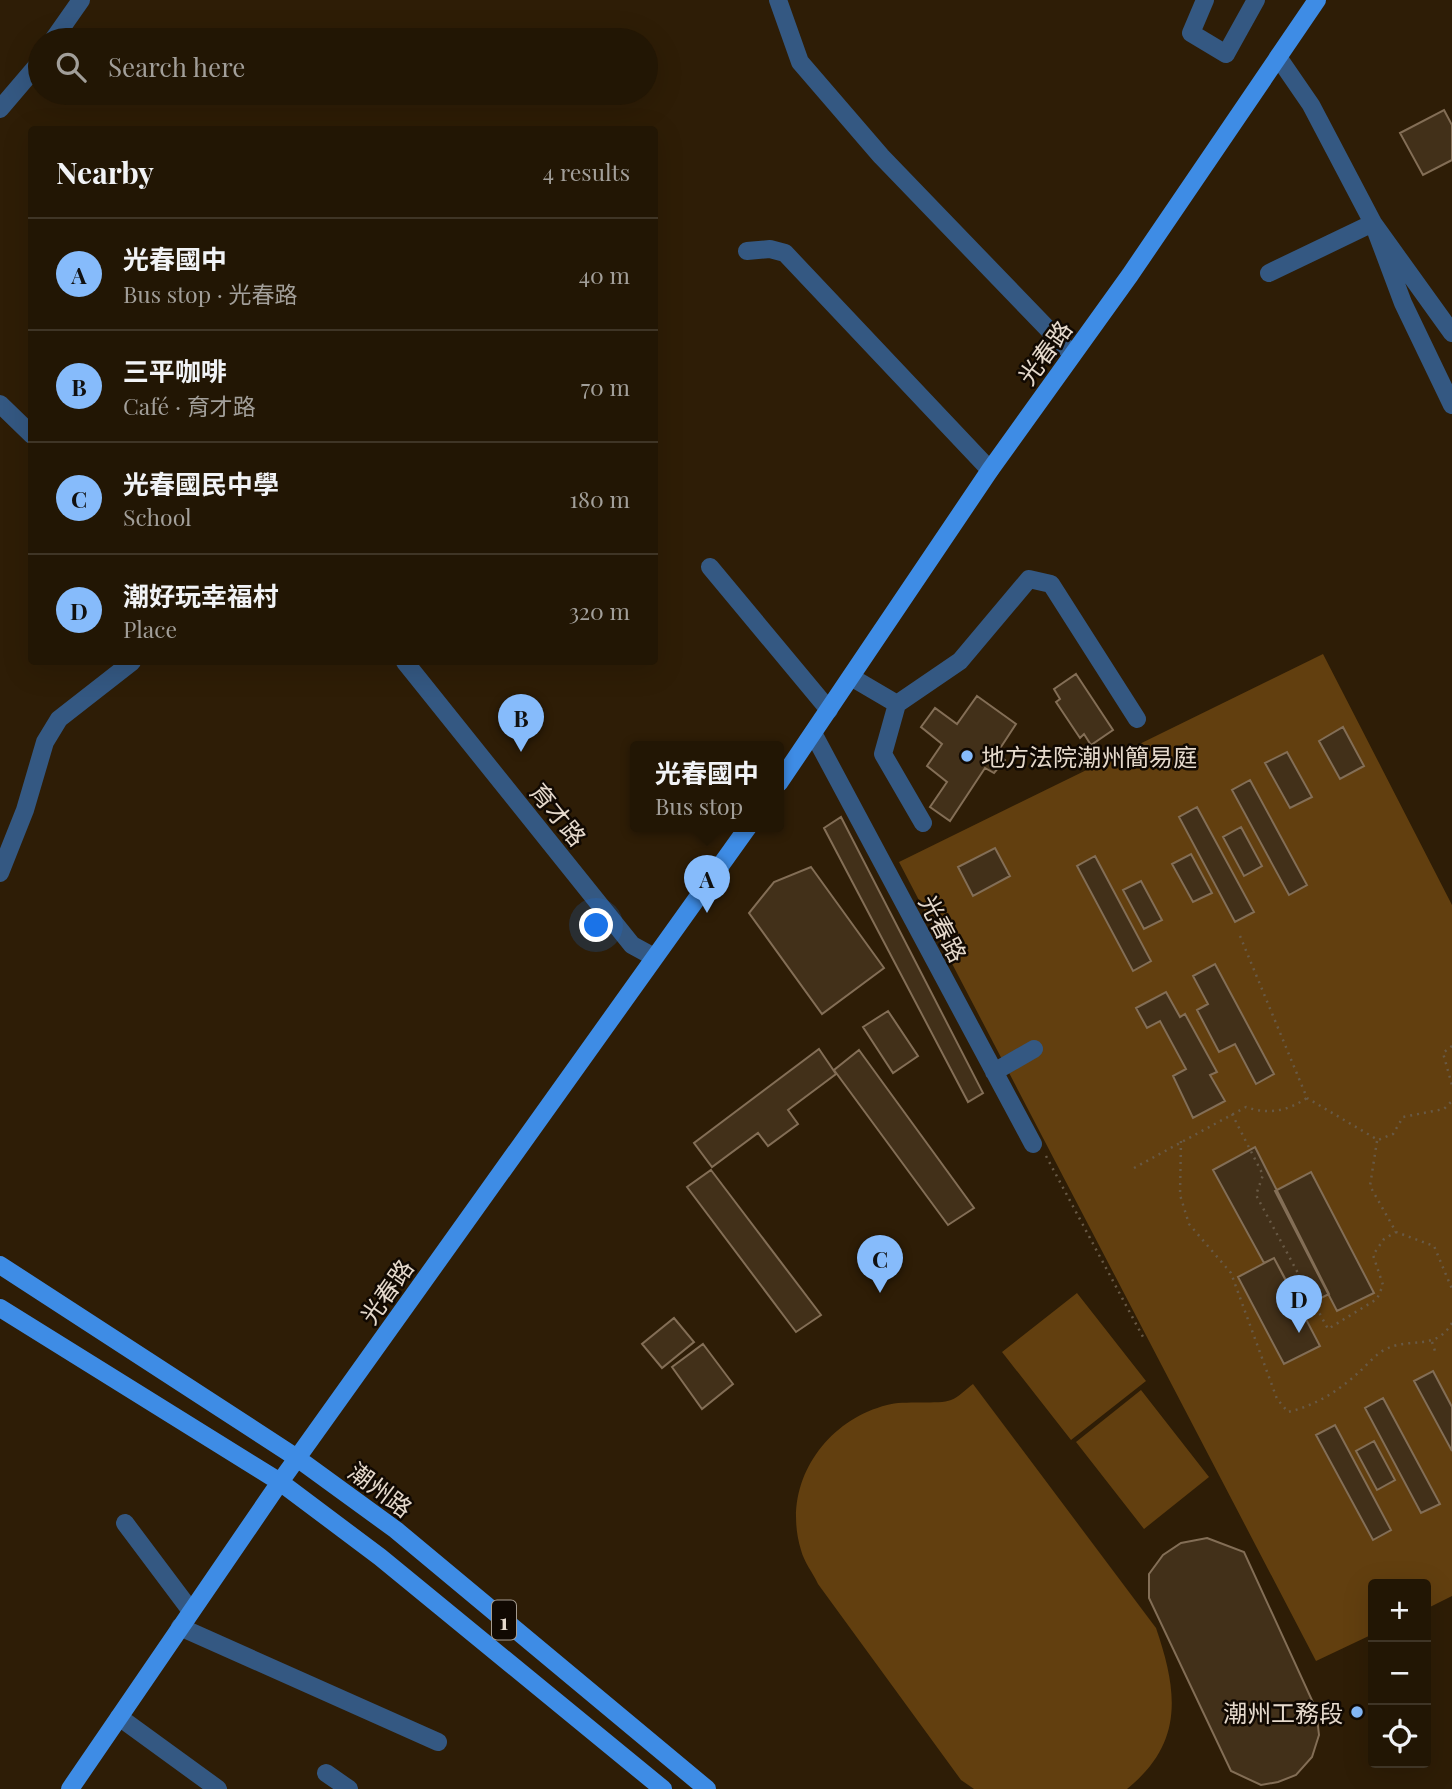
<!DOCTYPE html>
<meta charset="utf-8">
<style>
body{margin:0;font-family:"Playfair Display","Noto Sans TC",serif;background:#2a1f0e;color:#f1f3f6}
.controls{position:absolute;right:21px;bottom:21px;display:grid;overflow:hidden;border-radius:7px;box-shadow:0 7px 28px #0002}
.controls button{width:63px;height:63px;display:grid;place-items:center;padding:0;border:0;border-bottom:2px solid #3f3526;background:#221604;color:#f1f3f6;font:35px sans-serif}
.you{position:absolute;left:597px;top:926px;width:24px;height:24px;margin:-18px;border:5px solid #fff;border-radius:50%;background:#1a73e8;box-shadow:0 0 0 10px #1a73e833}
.badge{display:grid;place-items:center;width:46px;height:46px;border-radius:50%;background:#86bbfb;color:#111;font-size:23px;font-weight:700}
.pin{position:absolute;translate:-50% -58px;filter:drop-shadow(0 2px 4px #0008)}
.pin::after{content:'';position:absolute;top:37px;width:24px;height:21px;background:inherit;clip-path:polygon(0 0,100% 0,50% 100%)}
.popup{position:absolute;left:630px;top:741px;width:154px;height:91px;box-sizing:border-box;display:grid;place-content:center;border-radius:7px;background:#221604;filter:drop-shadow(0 2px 5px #0005);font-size:23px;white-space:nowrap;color:#a29f9a}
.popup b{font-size:26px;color:#f1f3f6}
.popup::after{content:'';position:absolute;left:50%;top:100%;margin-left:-14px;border:14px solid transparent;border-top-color:#221604}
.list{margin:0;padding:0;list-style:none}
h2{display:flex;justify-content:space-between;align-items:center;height:91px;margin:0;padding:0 28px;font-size:30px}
h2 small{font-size:23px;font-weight:400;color:#a29f9a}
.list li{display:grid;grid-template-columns:46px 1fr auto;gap:21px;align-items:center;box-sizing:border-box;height:112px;padding:0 28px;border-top:2px solid #3f3526}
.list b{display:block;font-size:26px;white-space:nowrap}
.list p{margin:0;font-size:23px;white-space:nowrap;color:#a29f9a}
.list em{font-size:23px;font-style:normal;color:#a29f9a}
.icon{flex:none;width:38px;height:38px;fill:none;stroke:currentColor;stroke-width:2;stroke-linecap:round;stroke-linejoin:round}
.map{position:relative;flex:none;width:1452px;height:1789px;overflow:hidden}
.search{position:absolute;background:#221604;box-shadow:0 7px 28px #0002;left:28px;top:28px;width:630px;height:77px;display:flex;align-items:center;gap:18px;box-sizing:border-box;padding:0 24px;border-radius:38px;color:#a29f9a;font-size:26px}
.panel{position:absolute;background:#221604;box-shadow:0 7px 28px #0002;left:28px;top:126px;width:630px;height:539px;border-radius:7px}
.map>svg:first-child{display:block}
</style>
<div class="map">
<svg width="1452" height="1789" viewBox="0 0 1452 1789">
<rect width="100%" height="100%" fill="#2e1d06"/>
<path fill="#623f0f" d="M1323,654l129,251v691l-26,13v-25h-53v50l-57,27 -417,-799z
M1077,1293l69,88 -75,59 -69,-88z
M973,1384l183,244c22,64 28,115 -29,161h-153l-13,-9 -143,-196c-5,-11 -14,-22 -17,-34 -20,-65 23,-129 86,-145 17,-5 52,0 64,-5 8,-3 15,-11 22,-16z
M1141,1390l68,87 -65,52 -68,-87z"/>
<path fill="#423019" stroke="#836e56" stroke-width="2" d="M1444,110l8,15v35l-29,15 -23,-42z
M1076,674l37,56 -22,15 -7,-11 -4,4 -24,-36 4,-3 -6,-10z
M977,696l39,28 -19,29 8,7 -11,13 -9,-5 -35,53 -20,-14 17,-25 -20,-16 15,-22 -21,-17 14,-19 22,16z
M1343,727l21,39 -24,13 -21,-38z
M1287,752l25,45 -22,11 -25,-45z
M1250,780l57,105 -18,10 -57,-105z
M1197,807l57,105 -19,10 -56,-105z
M841,817l142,276 -15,9 -144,-274z
M1241,827l21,39 -18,10 -21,-39z
M995,848l15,28 -37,20 -15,-29z
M1191,854l21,39 -19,9 -21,-38z
M1095,856l56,105 -18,10 -56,-105z
M811,867l73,101 -62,46 -73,-101 25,-31z
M1141,881l21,39 -18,9 -21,-39z
M1215,964l59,110 -18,10 -21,-40 -16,8 -22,-42 11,-6 -15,-28z
M1166,992l14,25 5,-3 32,58 -7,3 15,26 -32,17 -20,-42 13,-7 -26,-48 -13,7 -11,-20z
M888,1011l30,45 -25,17 -30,-46z
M819,1049l17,25 -48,36 10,14 -30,22 -10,-13 -46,34 -18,-24z
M859,1050l115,158 -26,17 -114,-155z
M1255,1147l74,147 -28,14 -27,-50 -10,5 -51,-93z
M711,1170l110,145 -25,17 -109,-145z
M1311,1172l63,121 -37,18 -62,-120z
M1274,1258l46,88 -36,18 -46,-87z
M674,1318l20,24 -32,26 -20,-24z
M703,1344l30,40 -31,25 -30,-42z
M1433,1371l19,36v44l-38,-70z
M1383,1398l57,106 -19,9 -56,-105z
M1335,1425l56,105 -18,10 -57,-105z
M1374,1441l21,39 -18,10 -21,-39z
M1207,1538l37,14 72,157 3,26 -7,22 -16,18 -18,7 -17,3 -30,-14 -82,-173v-24l14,-19 18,-12z"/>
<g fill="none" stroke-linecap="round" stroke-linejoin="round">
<path stroke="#685945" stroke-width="2.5" stroke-dasharray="2 5" stroke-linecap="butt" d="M1240,936l67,162 71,42 15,-6 10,-17 41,-8 8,-8
M1452,1046l-9,7 9,32
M1232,1114l31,61 -7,20 72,134 49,-30 6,-14 -10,-30 11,-16 12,-7
M1181,1141l-1,54 9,29 42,49 46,126 11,13c26,-6 51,-21 71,-40 8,-7 16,-17 25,-22 26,-14 51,2 68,-27
M1377,1141l-7,45 26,46 38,14 18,43
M1046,1156l97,181
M1134,1168l112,-61c23,8 41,4 61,-9
M1432,1342l3,9"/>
<path stroke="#345882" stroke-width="18" d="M778,0l22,62 81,94 191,198
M1205,0l-14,33 35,21 30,-54
M53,40l28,-40
M1278,57l33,48 62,118 79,110
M0,109l40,-47
M747,251l23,-2 15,4 205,217
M1269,273l104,-50 30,80 49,102
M0,404l32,31
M710,567l119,143
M405,662l227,283 22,12
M851,677l46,27
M813,733l220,411
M923,823l-40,-69 14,-50 63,-43 69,-82 22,5 86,135
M0,873l25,-63 20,-68 14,-23 73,-57
M994,1072l40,-23
M125,1523l66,88
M180,1627l258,115
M119,1717l99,72
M326,1773l23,16"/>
<path stroke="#3e8ce5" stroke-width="18" d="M779,783l211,-313 140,-195 187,-275
M0,1265l297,193 99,72 311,259
M0,1308l280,174 100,75 283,232
M70,1789l210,-307 468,-655"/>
</g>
<g fill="#86bbfb" stroke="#110902" stroke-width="2.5">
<circle cx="967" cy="756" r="7"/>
<circle cx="1357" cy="1712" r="7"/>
</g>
<g text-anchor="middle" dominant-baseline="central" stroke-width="5" stroke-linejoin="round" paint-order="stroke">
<rect fill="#110902" stroke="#a59b8f" stroke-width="2" x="492" y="1600.5" width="24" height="39" rx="5"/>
<g font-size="23" font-weight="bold" fill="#e5d9cc">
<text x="504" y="1620">1</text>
</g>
<g font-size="24" fill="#e5d9cc" stroke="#110902">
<text transform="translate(1044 352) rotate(-54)">光春路</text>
<text transform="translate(559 814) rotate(51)">育才路</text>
<text transform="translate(944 928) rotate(62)">光春路</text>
<text transform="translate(386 1291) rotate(-55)">光春路</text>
<text transform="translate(381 1489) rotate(37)">潮州路</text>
</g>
<g font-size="24" fill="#e5d9cc" stroke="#110902" text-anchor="start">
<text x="981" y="756">地方法院潮州簡易庭</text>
<text x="1343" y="1712" text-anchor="end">潮州工務段</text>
</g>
</g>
</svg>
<div class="controls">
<button>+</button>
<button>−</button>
<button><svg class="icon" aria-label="locate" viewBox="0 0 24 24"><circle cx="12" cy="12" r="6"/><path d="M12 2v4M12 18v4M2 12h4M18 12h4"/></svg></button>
</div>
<div class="you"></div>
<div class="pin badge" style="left:707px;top:913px">A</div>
<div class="popup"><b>光春國中</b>Bus stop</div>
<div class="pin badge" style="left:521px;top:752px">B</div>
<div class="pin badge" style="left:880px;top:1293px">C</div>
<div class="pin badge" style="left:1299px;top:1333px">D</div>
<div class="search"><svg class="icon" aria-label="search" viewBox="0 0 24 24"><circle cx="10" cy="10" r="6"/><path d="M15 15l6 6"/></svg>Search here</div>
<section class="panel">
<h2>Nearby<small>4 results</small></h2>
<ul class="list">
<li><span class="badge">A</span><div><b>光春國中</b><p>Bus stop · 光春路</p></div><em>40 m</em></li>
<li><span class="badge">B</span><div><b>三平咖啡</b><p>Café · 育才路</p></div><em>70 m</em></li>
<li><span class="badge">C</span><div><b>光春國民中學</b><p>School</p></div><em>180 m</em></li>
<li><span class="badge">D</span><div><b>潮好玩幸福村</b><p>Place</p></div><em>320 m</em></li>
</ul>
</section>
</div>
